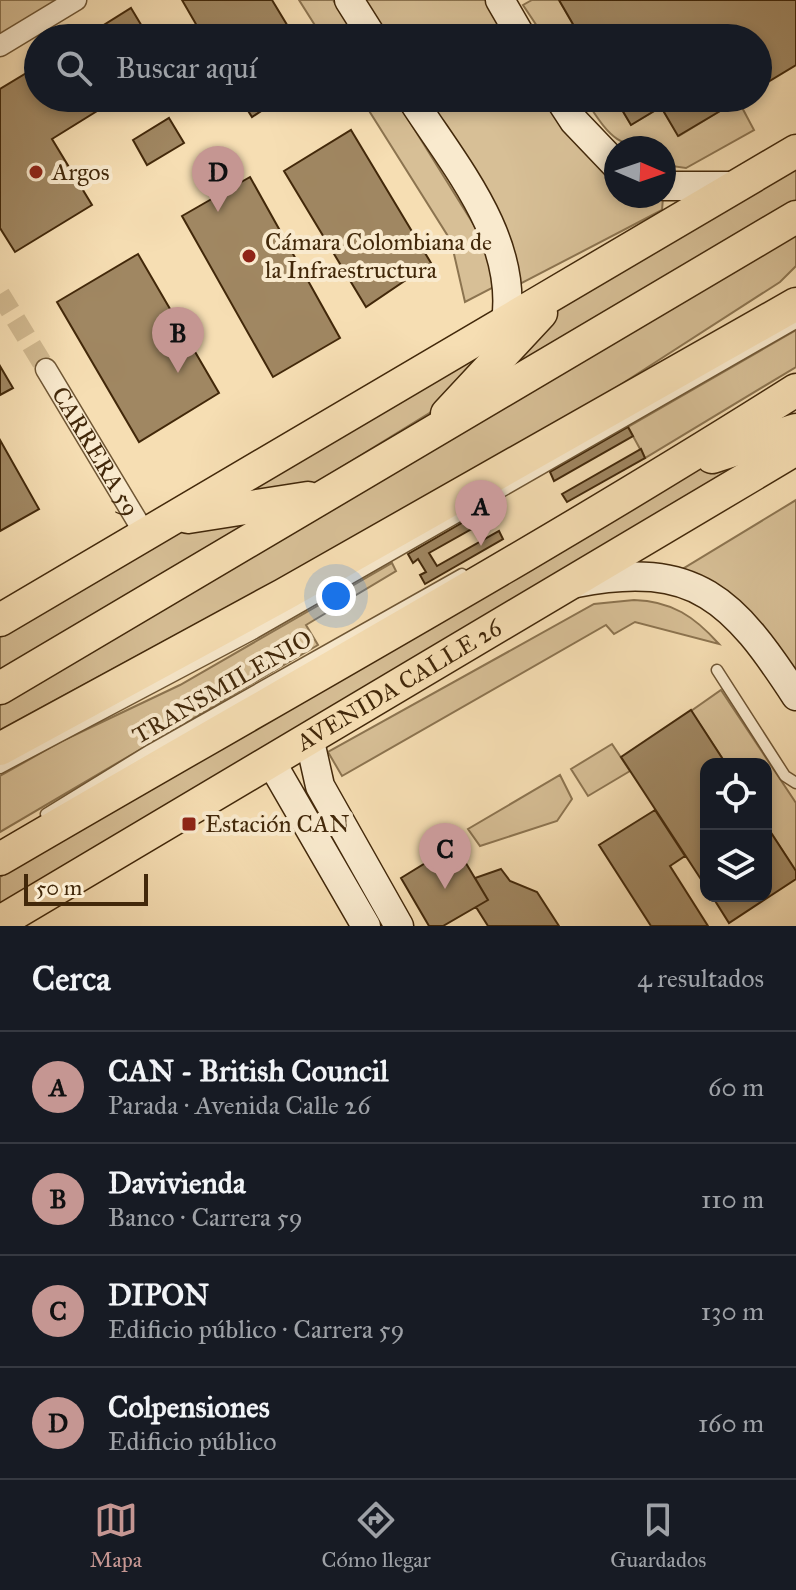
<!DOCTYPE html>
<html lang="es">
<meta charset="utf-8">
<style>
body{margin:0;font-family:"IM FELL Great Primer",serif;background:#242831;color:#f1f3f6}
.controls{position:absolute;right:24px;bottom:24px;display:grid;overflow:hidden;border-radius:16px;box-shadow:0 4px 12px #0003}
.controls button{width:72px;height:72px;display:grid;place-items:center;padding:0;border:0;border-bottom:2px solid #363941;background:#171b24;color:#f1f3f6;font:40px sans-serif}
.compass{position:absolute;left:604px;top:136px;width:72px;height:72px;border-radius:50%;background:#171b24;box-shadow:0 4px 12px #0003;rotate:92deg}
.scale{position:absolute;left:24px;bottom:20px;width:124px;box-sizing:border-box;padding-left:8px;border:4px solid #42280a;border-top:0;font-size:22px;line-height:28px;white-space:nowrap;color:#42280a;-webkit-text-stroke:6px #f9eace;paint-order:stroke}
.you{position:absolute;left:336px;top:596px;width:28px;height:28px;margin:-20px;border:6px solid #fff;border-radius:50%;background:#1a73e8;box-shadow:0 0 0 12px #1a73e833}
.badge{display:grid;place-items:center;width:52px;height:52px;border-radius:50%;background:#c59692;color:#111;font-size:26px;font-weight:700}
.pin{position:absolute;translate:-50% -66px;filter:drop-shadow(0 2px 4px #0008)}
.pin::after{content:'';position:absolute;top:42px;width:28px;height:24px;background:inherit;clip-path:polygon(0 0,100% 0,50% 100%)}
.list{margin:0;padding:0;list-style:none}
h2{display:flex;justify-content:space-between;align-items:center;height:104px;margin:0;padding:0 32px;font-size:34px}
h2 small{font-size:26px;font-weight:400;color:#9ea1a6}
.list li{display:grid;grid-template-columns:52px 1fr auto;gap:24px;align-items:center;box-sizing:border-box;height:112px;padding:0 32px;border-top:2px solid #363941}
.list b{display:block;font-size:30px;white-space:nowrap}
.list p{margin:0;font-size:26px;white-space:nowrap;color:#9ea1a6}
.list em{font-size:26px;font-style:normal;color:#9ea1a6}
.icon{flex:none;width:44px;height:44px;fill:none;stroke:currentColor;stroke-width:2;stroke-linecap:round;stroke-linejoin:round}
.map{position:relative;flex:none;width:796px;height:926px;overflow:hidden}
.search{position:absolute;background:#171b24;box-shadow:0 4px 12px #0003;left:24px;right:24px;top:24px;height:88px;display:flex;align-items:center;gap:20px;box-sizing:border-box;padding:0 28px;border-radius:44px;color:#9ea1a6;font-size:30px}
.sheet{height:552px;background:#171b24}
nav{display:flex;justify-content:space-around;align-items:center;box-sizing:border-box;height:112px;border-top:2px solid #363941;background:#171b24;font-size:22px;color:#9ea1a6}
nav a{display:grid;justify-items:center;gap:4px}
nav .on{color:#c59692}
.map>svg:first-child{display:block}
</style>
<div class="map">
<svg width="796" height="926" viewBox="0 0 796 926">
<rect width="100%" height="100%" fill="#f6deb3"/>
<filter id="stains"><feTurbulence type="fractalNoise" baseFrequency=".0025" numOctaves="4"/><feColorMatrix values="0 0 0 0 .2 0 0 0 0 .09 0 0 0 0 .02 0 0 0 .5 -.17"/></filter>
<radialGradient id="worn" r=".72"><stop offset=".6" stop-color="#630" stop-opacity="0"/><stop offset="1" stop-color="#630" stop-opacity=".3"/></radialGradient>
<path fill="#d7bf96" stroke="#8c7450" stroke-width="2" d="M0,0h60l-60,36z
M299,0h34l24,38h-34z
M362,0h127l22,38h-126z
M532,0h27l22,38h-36l-22,-33z
M361,98h34l97,156 2,33 -29,15 -14,-61z
M422,98h125l33,50 36,31v17h42l5,2 -1,12 -144,75z
M584,98h31l16,27 30,-18 18,29 59,-36 16,30 -68,38 -22,-3v-17c-49,0 -53,-10 -80,-50z
M796,164v40l-309,188 82,-95z
M796,233v33l-16,16 -163,105 -191,113 -426,230v-29z
M796,330v37l-151,91 -17,-31z
M511,332l-67,72 -143,88 -84,11z
M769,451l-769,458v-32l152,-94 398,-224 147,-91z
M796,500v179l-120,-106z
M278,513l-278,160v-42l170,-102z
M392,563l4,8 -90,54 12,20 -318,187v-56l62,-35 118,-56z
M634,600c38,1 61,17 85,44l-84,-22 -21,12 -8,-9 -264,151 -14,-24 266,-148z
M721,690l75,113v68l-30,-46v-61h-40l-35,-53z
M612,744l18,27 -42,25 -17,-27z
M560,775l12,24 -15,22 -77,25 -12,-17z"/>
<path fill="#a08762" stroke="#42280a" stroke-width="2" d="M182,0h90l23,38h-91z
M559,0h237v65l-38,23v-50h-177z
M131,8l18,30h-66z
M38,66v32h80l-66,41 40,66 -77,47 -15,-24v-139z
M240,98h41l-29,19z
M615,98h127l-64,38 -17,-29 -30,18z
M169,118l15,25 -37,22 -14,-25z
M351,130l80,133 -65,44 -82,-136z
M250,177l90,161 -67,39 -91,-161z
M138,254l81,139 -80,49 -82,-140z
M0,366l13,22 -13,7z
M628,427l5,9 -79,45 -4,-9z
M0,440l39,69 -39,22z
M641,449l4,9 -78,44 -5,-8z
M486,509l5,9 -62,35 8,13 62,-35 4,8 -78,45 -5,-9 6,-3 -8,-13 -5,4 -5,-9z
M691,710l35,54h-20v123l-85,-130z
M655,810l30,46 -15,10 38,60h-57l-52,-81z
M766,825l30,46v8l-67,44 -17,-27h54z
M455,845l33,55 -45,26h-14l-28,-48z
M501,869l9,12 27,11 22,34h-71l-12,-19 12,-7 -13,-22z"/>
<g fill="none" stroke-linecap="round" stroke-linejoin="round">
<path stroke="#d2ba91" stroke-width="20" stroke-dasharray="20 10" stroke-linecap="butt" d="M0,294l46,75"/>
<defs>
<path id="lane" d="M717,670l68,106 11,7
M0,768l255,-135 541,-310
M46,814l104,-64 312,-176"/>
<g id="street">
<path d="M0,46l76,-46"/>
<path id="s1" d="M46,369l99,165"/>
</g>
<path id="secondary" d="M349,0l24,38
M500,0l22,38
M411,98c43,67 107,140 95,223
M559,98l15,23 42,44
M664,186h72
M576,583c120,-24 158,18 220,113
M309,737l11,49 79,140
M270,760l96,166"/>
<g id="primary">
<path d="M447,414l94,-101"/>
<path d="M712,457l84,-27"/>
<path d="M188,517l120,-19"/>
<path d="M0,620l796,-469"/>
<path d="M0,688l796,-471"/>
<path d="M0,749l283,-154 513,-291"/>
<path d="M0,859c266,-156 536,-304 796,-469"/>
<path id="s2" d="M0,922l796,-473"/>
</g>
</defs>
<use href="#lane" stroke="#6f5634" stroke-width="13"/>
<use href="#street" stroke="#6f5634" stroke-width="23"/>
<use href="#secondary" stroke="#42280a" stroke-width="31"/>
<use href="#primary" stroke="#42280a" stroke-width="35"/>
<use href="#lane" stroke="#f9eace" stroke-width="10"/>
<use href="#street" stroke="#f9eace" stroke-width="20"/>
<use href="#secondary" stroke="#f9eace" stroke-width="28"/>
<use href="#primary" stroke="#f6deb3" stroke-width="32"/>
</g>
<g fill="#8f2418" stroke="#f9eace" stroke-width="3">
<circle cx="36" cy="172" r="8"/>
<circle cx="249" cy="256" r="8"/>
<rect x="181" y="816" width="16" height="16" rx="4"/>
</g>
<g text-anchor="middle" dominant-baseline="central" stroke-width="8" stroke-linejoin="round" paint-order="stroke">
<g font-size="24" fill="#42280a" stroke="#f9eace" text-anchor="start">
<text x="52" y="172">Argos</text>
<text x="265" y="242">Cámara Colombiana de<tspan x="265" dy="28">la Infraestructura</tspan></text>
<text x="205" y="824">Estación CAN</text>
</g>
<g font-size="24" fill="#42280a" stroke="#f9eace">
<text stroke="none"><textPath href="#s1" startOffset="96">CARRERA 59</textPath></text>
<text stroke="none"><textPath href="#s2" startOffset="464">AVENIDA CALLE 26</textPath></text>
<text transform="translate(222 687) rotate(-30)">TRANSMILENIO</text>
</g>
</g>
<rect width="100%" height="100%" filter="url(#stains)"/>
<rect width="100%" height="100%" fill="url(#worn)"/>
</svg>
<div class="controls">
<button><svg class="icon" aria-label="locate" viewBox="0 0 24 24"><circle cx="12" cy="12" r="6"/><path d="M12 2v4M12 18v4M2 12h4M18 12h4"/></svg></button>
<button><svg class="icon" aria-label="layers" viewBox="0 0 24 24"><path d="M12 4l9 5-9 5-9-5zM3 14l9 5 9-5"/></svg></button>
</div>
<svg class="compass" viewBox="-18 -18 36 36"><path d="M0-13l5 13h-10z" fill="#e53935"/><path d="M0 13l5-13h-10z" fill="#9ea1a6"/></svg>
<div class="scale">50 m</div>
<div class="you"></div>
<div class="pin badge" style="left:481px;top:546px">A</div>
<div class="pin badge" style="left:178px;top:373px">B</div>
<div class="pin badge" style="left:445px;top:889px">C</div>
<div class="pin badge" style="left:218px;top:212px">D</div>
<div class="search"><svg class="icon" aria-label="search" viewBox="0 0 24 24"><circle cx="10" cy="10" r="6"/><path d="M15 15l6 6"/></svg>Buscar aquí</div>
</div>
<section class="sheet">
<h2>Cerca<small>4 resultados</small></h2>
<ul class="list">
<li><span class="badge">A</span><div><b>CAN - British Council</b><p>Parada · Avenida Calle 26</p></div><em>60 m</em></li>
<li><span class="badge">B</span><div><b>Davivienda</b><p>Banco · Carrera 59</p></div><em>110 m</em></li>
<li><span class="badge">C</span><div><b>DIPON</b><p>Edificio público · Carrera 59</p></div><em>130 m</em></li>
<li><span class="badge">D</span><div><b>Colpensiones</b><p>Edificio público</p></div><em>160 m</em></li>
</ul>
</section>
<nav>
<a class="on"><svg class="icon" aria-label="map" viewBox="0 0 24 24"><path d="M3 6l6-2 6 2 6-2v14l-6 2-6-2-6 2zM9 4v14M15 6v14"/></svg>Mapa</a>
<a><svg class="icon" aria-label="directions" viewBox="0 0 24 24"><path d="M12 3l9 9-9 9-9-9zM9 14v-3h6M13 9l2 2-2 2"/></svg>Cómo llegar</a>
<a><svg class="icon" aria-label="saved" viewBox="0 0 24 24"><path d="M7 4h10v16l-5-4-5 4z"/></svg>Guardados</a>
</nav>
